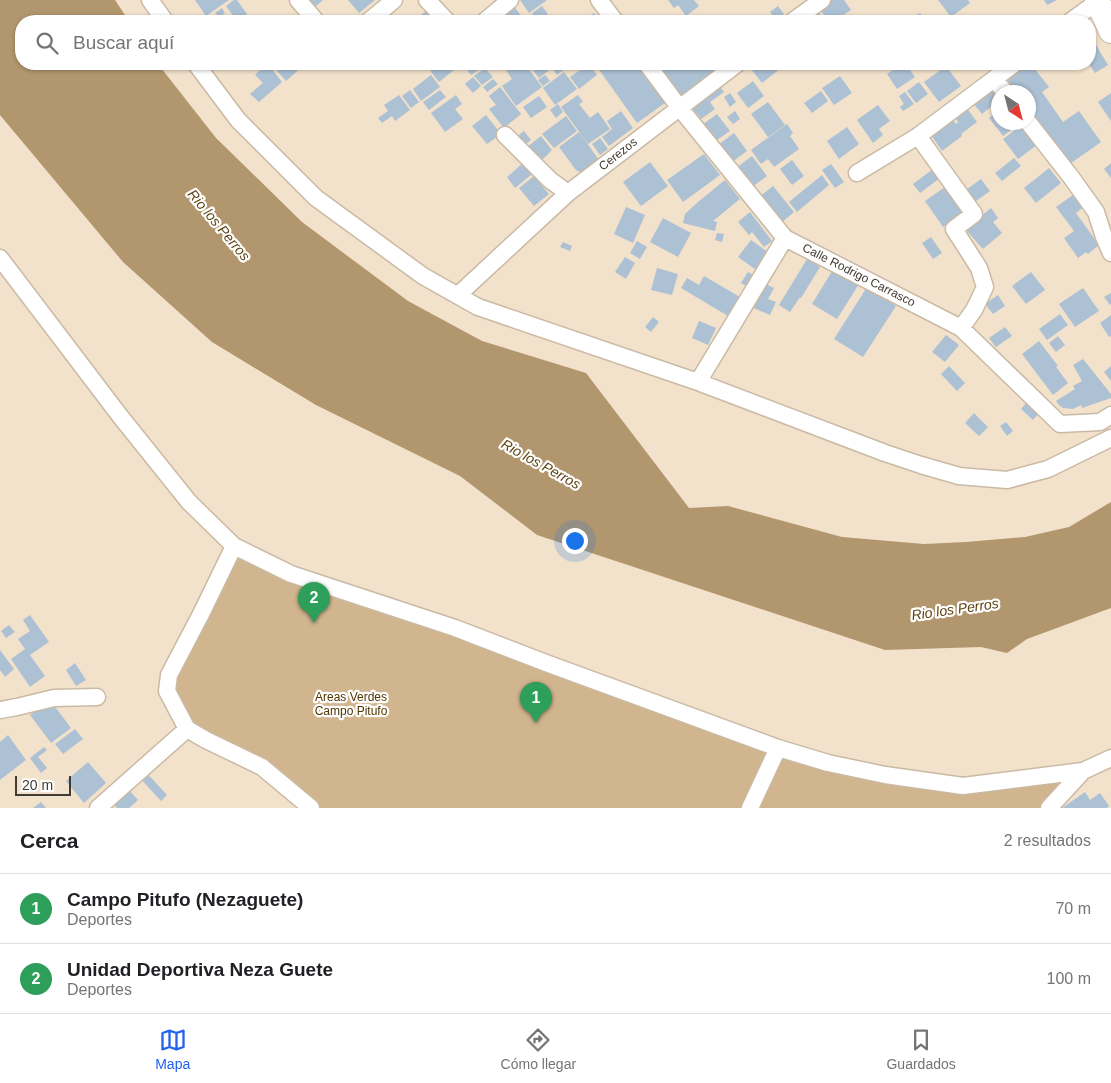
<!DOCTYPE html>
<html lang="es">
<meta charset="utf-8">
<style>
body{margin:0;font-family:Arial,sans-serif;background:#f6f6f6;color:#202124}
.compass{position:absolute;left:991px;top:85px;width:45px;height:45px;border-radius:50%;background:#fff;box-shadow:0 1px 4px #0004;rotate:144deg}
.scale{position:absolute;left:15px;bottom:12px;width:56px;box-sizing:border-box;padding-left:5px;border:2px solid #413b32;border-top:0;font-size:14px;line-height:18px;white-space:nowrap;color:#413b32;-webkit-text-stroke:4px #fff;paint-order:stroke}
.you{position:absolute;left:574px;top:540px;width:18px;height:18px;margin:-12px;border:4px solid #fff;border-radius:50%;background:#1a73e8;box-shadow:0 0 0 8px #1a73e833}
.badge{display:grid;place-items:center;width:32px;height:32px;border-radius:50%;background:#2563eb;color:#fff;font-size:16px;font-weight:700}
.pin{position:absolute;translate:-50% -41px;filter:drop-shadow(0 1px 2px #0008)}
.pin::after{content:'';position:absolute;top:26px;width:18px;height:15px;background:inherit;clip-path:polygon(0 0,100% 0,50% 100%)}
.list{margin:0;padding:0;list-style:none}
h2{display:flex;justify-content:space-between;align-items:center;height:65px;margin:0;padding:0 20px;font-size:21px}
h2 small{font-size:16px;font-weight:400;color:#757577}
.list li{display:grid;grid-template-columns:32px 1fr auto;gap:15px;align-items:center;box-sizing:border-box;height:70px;padding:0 20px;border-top:1px solid #e0e0e0}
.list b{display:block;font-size:19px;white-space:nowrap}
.list p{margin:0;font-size:16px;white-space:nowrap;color:#757577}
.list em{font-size:16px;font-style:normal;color:#757577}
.icon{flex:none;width:28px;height:28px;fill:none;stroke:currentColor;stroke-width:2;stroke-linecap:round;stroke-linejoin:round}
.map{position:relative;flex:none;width:1111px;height:808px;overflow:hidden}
.search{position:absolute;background:#fff;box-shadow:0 1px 4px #0004;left:15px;right:15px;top:15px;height:55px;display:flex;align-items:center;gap:12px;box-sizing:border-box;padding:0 18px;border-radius:20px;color:#757577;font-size:19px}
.sheet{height:205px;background:#fff}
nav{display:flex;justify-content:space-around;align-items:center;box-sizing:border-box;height:70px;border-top:1px solid #e0e0e0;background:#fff;font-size:14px;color:#757577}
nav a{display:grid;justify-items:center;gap:2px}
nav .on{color:#2563eb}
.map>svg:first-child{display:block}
</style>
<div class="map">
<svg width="1111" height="808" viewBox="0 0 1111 808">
<rect width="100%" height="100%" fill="#f2e1cb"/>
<path fill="#d1b58e" d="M234,546l544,202 185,38 120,-15 -34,37h-738l-49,-41 -75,-38 -18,-54z"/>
<path fill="#b2966d" d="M0,0h115l14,21h-108v43h137l58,74 86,84 106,79 74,40 104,32 103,135 39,-2 114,31 82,7 42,-2 59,-5 44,-10 42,-25v106l-84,31 -20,14 -26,-6 -96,3 -348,-115 -77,-59 -144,-71 -104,-63 -89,-80 -123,-147z"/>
<path fill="#adc1d4" d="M195,0h34l-23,16z
M234,0h3l10,14 -10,7 -11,-15z
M310,0h13l-8,7z
M348,0h27l-16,13z
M520,0h27l-18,13z
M668,0h26l5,6 -13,10 -8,-11 -4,3z
M824,0h20l7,10 -17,11h-6l-11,-16z
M938,0h30l2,3 -19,14z
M1044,0h13l-10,5z
M511,2l13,18v1h-24l-5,-7z
M542,6l6,8 -11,7 -5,-8z
M778,6l6,8 -8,6 -6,-8z
M430,7l12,14h-15l-6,-6z
M222,8l3,5 -6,4 -4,-4z
M816,8l8,13h-29z
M594,13l6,8h-18z
M920,13l6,8h-18z
M204,16l4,5h-11z
M640,16l4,5h-10z
M865,16l5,5h-13z
M1096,45l12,20 -13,8 -6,-9 1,-15z
M266,64h2l14,18 -23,20 -9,-8 13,-11 -8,-8z
M271,64h28l3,3 -16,14z
M425,64h24l5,6 -15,12z
M465,64h16l2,3 -12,8 -8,-10z
M502,64h23l17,23 -26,19 -14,-20 10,-7z
M528,64h28l1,1 6,-1 3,4 -9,7 -5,-7 -13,10z
M589,64l8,11 -18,14 -9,-12z
M595,64h42l28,39 -28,20z
M652,64h70l-43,34z
M747,64h37l1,1 -23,18z
M878,64h11l-7,5z
M902,64h4l9,13 -18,12 -10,-15z
M1015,64h16l18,23 -7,5 21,30 16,-11 22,31 -34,24 -39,-53v-21h-16l3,-2 -12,-17z
M946,66l15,20 -22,16 -15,-20z
M485,68l8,9 -11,8 -8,-9z
M564,72l13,17 -22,16 -12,-17z
M431,75l9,12 -19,14 -8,-12z
M545,75l5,6 -7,5 -5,-6z
M840,76l12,17 -18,12 -12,-17z
M473,77l8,9 -8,7 -8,-9z
M493,79l5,5 -11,8 -4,-5z
M753,81l11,15 -16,12 -11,-15z
M717,82l7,10 -14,10 5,7 -14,10 -13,-16z
M919,82l9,12 -12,9 -9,-12z
M987,84l11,16v1l-16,13 -13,-16z
M500,87l21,27 -17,14 -15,-19 7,-4 -7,-9z
M410,90l9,12 -8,6 -9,-12z
M440,90l6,7 -17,13 -6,-8z
M821,91l7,10 -16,12 -8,-10z
M905,92l9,12 -11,7 -3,-4 4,-3 -5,-8z
M730,93l6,9 -6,5 -6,-10z
M1111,93v28l-13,-19z
M399,95l11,15 -15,11 -3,-5 -10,7 -4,-5 10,-7 -4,-6z
M456,95l6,9 -7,5 8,10 -18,13 -14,-19z
M578,95l5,7 -4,2 11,14 8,-6 12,17 -22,15 -27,-37z
M539,96l8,11 -16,11 -8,-11z
M768,102l17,23 -17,12 -17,-23z
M963,103l14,19 -16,12 1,2 -20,15 -11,-16 18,-21 7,10 2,-2 -7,-11z
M558,104l5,8 -7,6 -6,-8z
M878,105l12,16 -11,8 4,6 -10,8 -16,-23z
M998,110v12h21v2l-16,12 -14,-18z
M621,111l12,17 -24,18 -7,-9 10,-8 -5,-8z
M735,111l5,8 -7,5 -6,-7z
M717,114l13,17 -16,11 -12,-17z
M486,115l15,19 -14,10 -15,-18z
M566,116l11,15 -23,17 -12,-14z
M787,124l6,9 -3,3 9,13 -25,18 -6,-8 -7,5 -10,-14z
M1022,125l15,20 -19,14 -15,-20z
M847,127l12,17 -20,15 -12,-18z
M524,131l7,9 -9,7 -7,-9z
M579,132l20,28 -17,13 -6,-3 -17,-23z
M734,133l13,18 -19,14 -13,-18z
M541,136l11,14 -12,12 -13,-15z
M600,138l8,11 -8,6 -8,-11z
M704,154l16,21 -37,27 -16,-22z
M752,156l15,20 -19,14 -16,-19z
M1014,158l7,8 -19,15 -7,-8z
M792,160l12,16 -12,9 -12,-16z
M650,162l18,24 -27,20 -18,-24z
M523,163l9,11 -17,14 -8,-11z
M1111,163v15l-7,-9z
M831,164l13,18 -9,6 -13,-18z
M1049,168l12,15 -25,20 -12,-15z
M933,169l7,9 -20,15 -7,-9z
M822,175l7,10 -32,27 -8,-10z
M534,176l15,18 -15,12 -15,-18z
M981,179l9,12 -14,10 -9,-12z
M725,180l15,19 -27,22 4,1 -2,9 -32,-8 2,-9 13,-12z
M948,185l18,26 -23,16 -18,-26z
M773,186l21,26 -14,12 -21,-27z
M1076,193l9,13 -9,7 23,32 -11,9 -2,-2 -8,6 -14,-20 10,-7 -18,-24z
M626,207l19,8 -12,28 -19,-9z
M991,208l7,10 -5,4 9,11 -19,16 -18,-20z
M750,212l22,29 -8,6 -12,-15 -3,3 -11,-13z
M663,218l28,15 -13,24 -28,-15z
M717,233l7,1 -2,8 -7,-2z
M931,237l11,16 -9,6 -11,-16z
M751,240l21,15 -13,17 -21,-15z
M637,241l10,6 -7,12 -10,-6z
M563,242l9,4 -2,5 -10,-4z
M625,257l10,6 -9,16 -11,-7z
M807,259l13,8 -19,31 -1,-1 -10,15 -11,-7z
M657,268l21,6 -6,21 -21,-5z
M834,268l25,16 -22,35 -25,-15z
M748,272l7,4 -7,11 -7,-4z
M1031,272l14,18 -19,14 -14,-18z
M704,276l36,21 -12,19 -47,-28 6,-10 12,7z
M761,282l13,6 -6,11 8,3 -6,13 -21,-9z
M867,287l29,19 -33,51 -29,-18z
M1083,288l16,23 -24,16 -16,-23z
M1111,293v11l-1,1 -6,-8z
M998,295l7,11 -12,8 -8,-10z
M1060,314l8,11 -21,15 -8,-11z
M1111,315v21l-2,1 -9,-14z
M653,317l6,5 -8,10 -6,-5z
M699,321l17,7 -8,17 -16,-7z
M1005,327l7,9 -16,11 -7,-9z
M946,335l13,10 -14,17 -13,-10z
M1058,336l7,9 -9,7 -7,-9z
M1039,341l19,25 -2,1 12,16 -15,12 -31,-41z
M1083,359l28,35v4l-29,10 -1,-3 -8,4 -10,-1 -4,-3 -3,-4 19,-12 -2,-3 9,-5 -9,-16z
M949,366l16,17 -8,8 -16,-17z
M1111,366v15l-7,-9z
M1026,403l12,11 -5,6 -12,-11z
M974,413l14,14 -9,9 -14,-13z
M1006,422l7,9 -6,5 -7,-10z
M30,615l19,27 -19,13 15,21 -15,11 -19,-28 14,-10 -7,-10 12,-8 -7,-11z
M9,625l6,7 -9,6 -5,-7z
M0,650l14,19 -9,8 -5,-7z
M75,663l11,17 -10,6 -10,-16z
M50,700l21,28 -20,15 -21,-28z
M75,729l8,10 -20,15 -8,-10z
M8,735l18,25 -26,20v-38z
M44,747l3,3 -9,7 9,11 -6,5 -11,-15z
M88,762l18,21 -22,20 -18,-22z
M143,769l24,26 -6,6 -24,-26z
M127,788l11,12 -9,8h-12l-5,-6z
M1085,792l5,8 10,-7 9,13 -2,2h-45z
M41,802l5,6h-13z"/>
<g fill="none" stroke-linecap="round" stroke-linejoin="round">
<defs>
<path id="street" d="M150,0l15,21
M298,0l18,21
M427,0l20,21
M599,0l16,21
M369,21l25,-21
M485,21l25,-21
M793,21l29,-21
M1071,21l26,-19
M196,64l42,56 78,78 107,78 55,31 220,75 187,71 36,12 38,11 48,4 41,-11 63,-31
M647,64l32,43 106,131 176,90 99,96 40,-2 11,-7
M994,79l11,13
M1028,122l43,55 25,35 8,25 7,16
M505,135l45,45 18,13 169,-129
M918,136l56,78 -20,15 25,39 6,19 -11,23 -13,18
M857,173l61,-37 96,-72
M0,258l120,158 69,86 45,44 57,28 164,54 91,35 232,85 50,15 57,12 78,11 120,-15 28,-13
M458,295l110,-102
M698,382l87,-144
M234,546l-33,68 -32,61 -2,16 20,38 19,11 56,27 49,41
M0,710l17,-3 37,-9 43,-1
M98,808l89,-79
M750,808l28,-60
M1049,808l34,-37"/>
<path id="secondary" d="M1097,0l14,31"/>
</defs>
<use href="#street" stroke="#cabaa4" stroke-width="19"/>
<use href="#secondary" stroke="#cabaa4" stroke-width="26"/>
<use href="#street" stroke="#fff" stroke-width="16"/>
<use href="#secondary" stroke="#fff" stroke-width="24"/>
</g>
<g text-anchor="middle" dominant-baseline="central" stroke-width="4.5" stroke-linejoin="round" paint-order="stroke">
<g font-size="12" fill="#413b32" stroke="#fff">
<text transform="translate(618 154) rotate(-38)">Cerezos</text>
<text transform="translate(859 275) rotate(27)">Calle Rodrigo Carrasco</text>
</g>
<g font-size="12" fill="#513500" stroke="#fff">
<text x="351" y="697">Areas Verdes<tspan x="351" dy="14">Campo Pitufo</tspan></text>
</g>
<g font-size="14" font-style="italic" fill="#5f420f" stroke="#fff">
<text transform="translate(219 225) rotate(50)">Rio los Perros</text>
<text transform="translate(541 464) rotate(29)">Rio los Perros</text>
<text transform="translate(955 609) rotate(-8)">Rio los Perros</text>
</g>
</g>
</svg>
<svg class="compass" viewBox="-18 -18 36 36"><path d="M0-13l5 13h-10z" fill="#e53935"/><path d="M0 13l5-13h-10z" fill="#757577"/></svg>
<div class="scale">20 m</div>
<div class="you"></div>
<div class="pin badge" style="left:536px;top:723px;background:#2e9e5b">1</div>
<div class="pin badge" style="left:314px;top:623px;background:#2e9e5b">2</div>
<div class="search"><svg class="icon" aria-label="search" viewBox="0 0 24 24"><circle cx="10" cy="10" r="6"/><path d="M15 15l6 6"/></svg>Buscar aquí</div>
</div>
<section class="sheet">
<h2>Cerca<small>2 resultados</small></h2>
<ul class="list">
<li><span class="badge" style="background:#2e9e5b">1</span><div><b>Campo Pitufo (Nezaguete)</b><p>Deportes</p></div><em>70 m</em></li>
<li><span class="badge" style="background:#2e9e5b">2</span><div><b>Unidad Deportiva Neza Guete</b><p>Deportes</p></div><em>100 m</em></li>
</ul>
</section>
<nav>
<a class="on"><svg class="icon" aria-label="map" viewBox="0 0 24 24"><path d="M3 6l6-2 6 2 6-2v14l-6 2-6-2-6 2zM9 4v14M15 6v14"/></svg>Mapa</a>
<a><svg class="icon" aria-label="directions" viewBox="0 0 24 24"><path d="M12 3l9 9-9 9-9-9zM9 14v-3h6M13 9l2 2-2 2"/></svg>Cómo llegar</a>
<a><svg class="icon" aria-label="saved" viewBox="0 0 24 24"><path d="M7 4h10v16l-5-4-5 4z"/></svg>Guardados</a>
</nav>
